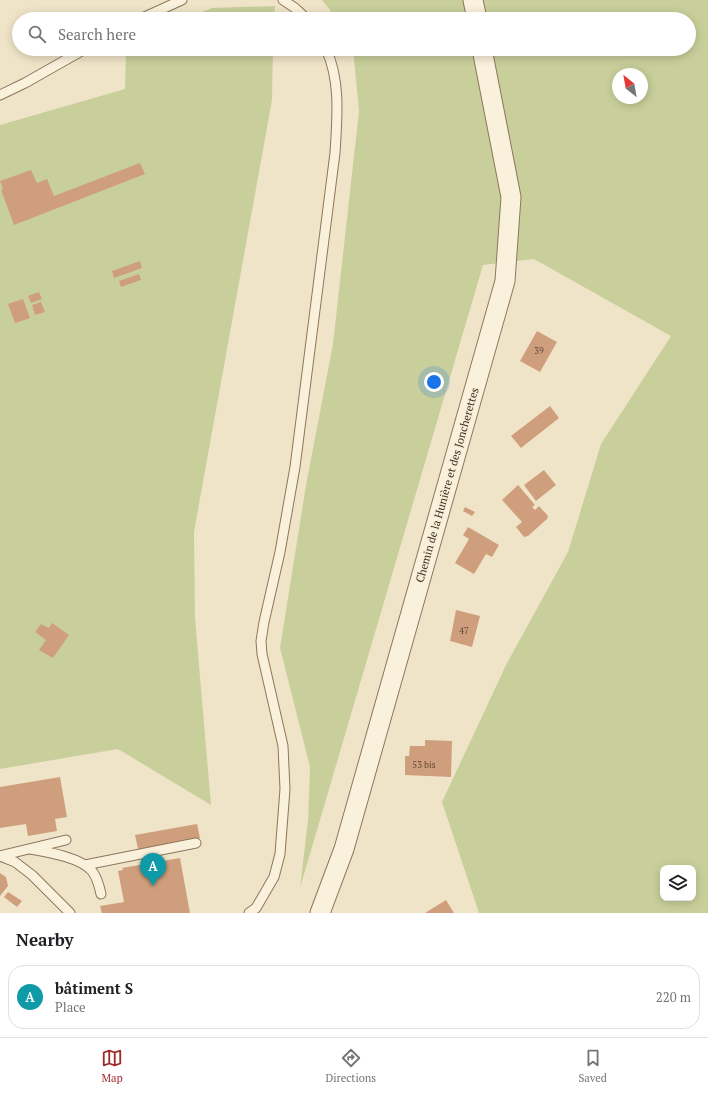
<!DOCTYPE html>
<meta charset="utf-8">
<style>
body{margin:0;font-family:"PT Serif",serif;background:#f6f6f6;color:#202124}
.controls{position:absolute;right:12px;bottom:12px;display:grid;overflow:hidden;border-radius:8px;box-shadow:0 2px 10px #0003}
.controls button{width:36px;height:36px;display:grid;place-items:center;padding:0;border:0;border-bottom:1px solid #e0e0e0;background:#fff;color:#202124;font:20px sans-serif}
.compass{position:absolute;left:612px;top:68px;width:36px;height:36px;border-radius:50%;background:#fff;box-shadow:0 2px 10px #0003;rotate:329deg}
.you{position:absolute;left:434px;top:382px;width:14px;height:14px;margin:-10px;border:3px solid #fff;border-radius:50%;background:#1a73e8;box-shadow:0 0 0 6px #1a73e833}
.badge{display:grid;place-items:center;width:26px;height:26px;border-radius:50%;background:#9e2a2b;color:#fff;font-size:13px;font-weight:700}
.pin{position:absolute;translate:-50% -33px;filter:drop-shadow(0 1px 2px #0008)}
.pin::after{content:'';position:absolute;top:21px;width:14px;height:12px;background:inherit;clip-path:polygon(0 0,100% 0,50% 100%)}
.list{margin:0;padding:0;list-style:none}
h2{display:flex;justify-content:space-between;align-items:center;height:52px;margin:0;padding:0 16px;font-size:17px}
h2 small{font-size:13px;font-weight:400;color:#757577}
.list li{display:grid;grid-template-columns:26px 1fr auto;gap:12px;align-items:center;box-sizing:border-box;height:64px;margin:0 8px 8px;padding:0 8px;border:1px solid #e0e0e0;border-radius:16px}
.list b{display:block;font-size:15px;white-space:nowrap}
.list p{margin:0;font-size:13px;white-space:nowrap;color:#757577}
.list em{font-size:13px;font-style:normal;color:#757577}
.icon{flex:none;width:22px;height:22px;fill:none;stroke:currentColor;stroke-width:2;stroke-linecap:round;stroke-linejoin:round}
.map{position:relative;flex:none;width:708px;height:913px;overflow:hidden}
.search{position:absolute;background:#fff;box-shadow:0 2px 10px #0003;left:12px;right:12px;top:12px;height:44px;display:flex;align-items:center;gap:10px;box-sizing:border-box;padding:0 14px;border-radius:22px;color:#757577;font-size:15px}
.sheet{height:124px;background:#fff}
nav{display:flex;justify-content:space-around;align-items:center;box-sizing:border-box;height:56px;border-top:1px solid #e0e0e0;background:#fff;font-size:11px;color:#757577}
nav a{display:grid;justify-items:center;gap:2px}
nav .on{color:#9e2a2b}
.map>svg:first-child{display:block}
</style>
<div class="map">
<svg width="708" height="913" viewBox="0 0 708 913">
<rect width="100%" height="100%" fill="#f0e4c8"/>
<path fill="#c9cf9b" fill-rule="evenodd" d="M322,0h386v913h-229l-37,-111 65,-139 61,-111 33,-108 70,-108 -137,-77 -51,6 -183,623 8,-68 2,-53 -30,-119 26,-163 27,-141 26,-233 -6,-62h336v-30h-352zM618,74h24v24h-24zM663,868h30v30h-30z
M275,6l-1,13h-90l28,-11z
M126,49h147l-1,51 -78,432 1,86 16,187 -93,-56 -118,20v-644l125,-36z"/>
<path fill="#cf9f7d" d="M140,163l5,11 -131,51 -13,-35 2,-1 -3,-8 31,-11 6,13 10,-4 7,17z
M140,261l2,7 -28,10 -2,-7z
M139,274l2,6 -20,7 -2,-6z
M39,292l3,7 -11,4 -3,-7z
M23,299l7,19 -15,5 -7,-19z
M41,302l4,10 -10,3 -3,-10z
M537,331l20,11 -17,30 -20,-11z
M550,406l9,12 -38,30 -10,-12z
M544,470l12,15 -20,16 -12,-16z
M518,485l17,20 -3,2 3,3 4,-4 9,10 -1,3 -19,17 -4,1 -8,-10 6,-5 -20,-22z
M465,507l10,5 -3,4 -9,-5z
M468,527l31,18 -7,12 -6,-3 -12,20 -19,-11 14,-24 -6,-4z
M456,610l24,6 -8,31 -22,-6z
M52,623l17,12 -16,23 -14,-8 7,-10 -11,-8 6,-8 8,4z
M425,740l27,1 -1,36 -46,-2v-19h4l1,-10h15z
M60,777l7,40 -12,2 2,12 -29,5 -2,-12 -26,4v-41z
M197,824l3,14 -62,11 -3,-14z
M180,858l10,55h-88l-2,-7 24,-4 -6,-31 5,-1 -1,-2z
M0,873l6,4 2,9 -8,10z
M8,892l14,9 -5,6 -13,-10z
M446,900l8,13h-29z"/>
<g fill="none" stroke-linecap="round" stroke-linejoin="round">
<defs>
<path id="service" d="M283,0l12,8 12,11
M140,19l42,-19
M0,95l25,-12 60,-34
M30,849c17,3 50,8 62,22 5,6 7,14 9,23
M0,856l15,6 17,13 38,38
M0,856l66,-16
M85,865l111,-22
M249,913l7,-5 18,-31 6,-23 5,-65 -2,-43 -21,-92 -1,-13 3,-19 16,-70 15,-85 40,-314c2,-34 6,-72 -9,-104"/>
<path id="minor" d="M473,0l4,19
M320,913l24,-64 161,-568 6,-84 -29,-148"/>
</defs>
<use href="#service" stroke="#8d765c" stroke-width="11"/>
<use href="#minor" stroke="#8d765c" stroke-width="21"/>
<use href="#service" stroke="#faf1dc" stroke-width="9"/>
<use href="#minor" stroke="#faf1dc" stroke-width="19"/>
</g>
<g text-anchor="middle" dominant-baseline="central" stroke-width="3" stroke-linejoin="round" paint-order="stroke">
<g font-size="9" fill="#624a37">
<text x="539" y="351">39</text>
<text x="464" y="631">47</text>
<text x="424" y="765">53 bis</text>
</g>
<g font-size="11" fill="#3d2e20" stroke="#f7eed8">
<text transform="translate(447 485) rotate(-74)">Chemin de la Hunière et des Joncherettes</text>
</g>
</g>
</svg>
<div class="controls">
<button><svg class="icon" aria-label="layers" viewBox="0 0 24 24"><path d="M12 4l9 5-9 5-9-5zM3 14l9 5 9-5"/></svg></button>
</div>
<svg class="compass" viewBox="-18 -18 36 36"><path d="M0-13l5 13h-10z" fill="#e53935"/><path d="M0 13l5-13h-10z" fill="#757577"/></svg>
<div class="you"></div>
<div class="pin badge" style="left:153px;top:886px;background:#0f9aa8">A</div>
<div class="search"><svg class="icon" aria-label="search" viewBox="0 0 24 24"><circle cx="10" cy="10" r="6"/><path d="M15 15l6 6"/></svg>Search here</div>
</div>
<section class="sheet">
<h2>Nearby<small></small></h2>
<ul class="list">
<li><span class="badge" style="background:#0f9aa8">A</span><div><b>bâtiment S</b><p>Place</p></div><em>220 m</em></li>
</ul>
</section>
<nav>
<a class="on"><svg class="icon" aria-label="map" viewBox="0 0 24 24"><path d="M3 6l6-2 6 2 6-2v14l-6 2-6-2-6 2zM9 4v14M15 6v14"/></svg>Map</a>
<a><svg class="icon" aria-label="directions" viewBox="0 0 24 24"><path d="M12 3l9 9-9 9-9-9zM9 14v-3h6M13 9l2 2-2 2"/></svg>Directions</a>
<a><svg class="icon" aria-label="saved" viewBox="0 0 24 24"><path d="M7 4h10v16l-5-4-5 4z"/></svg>Saved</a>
</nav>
